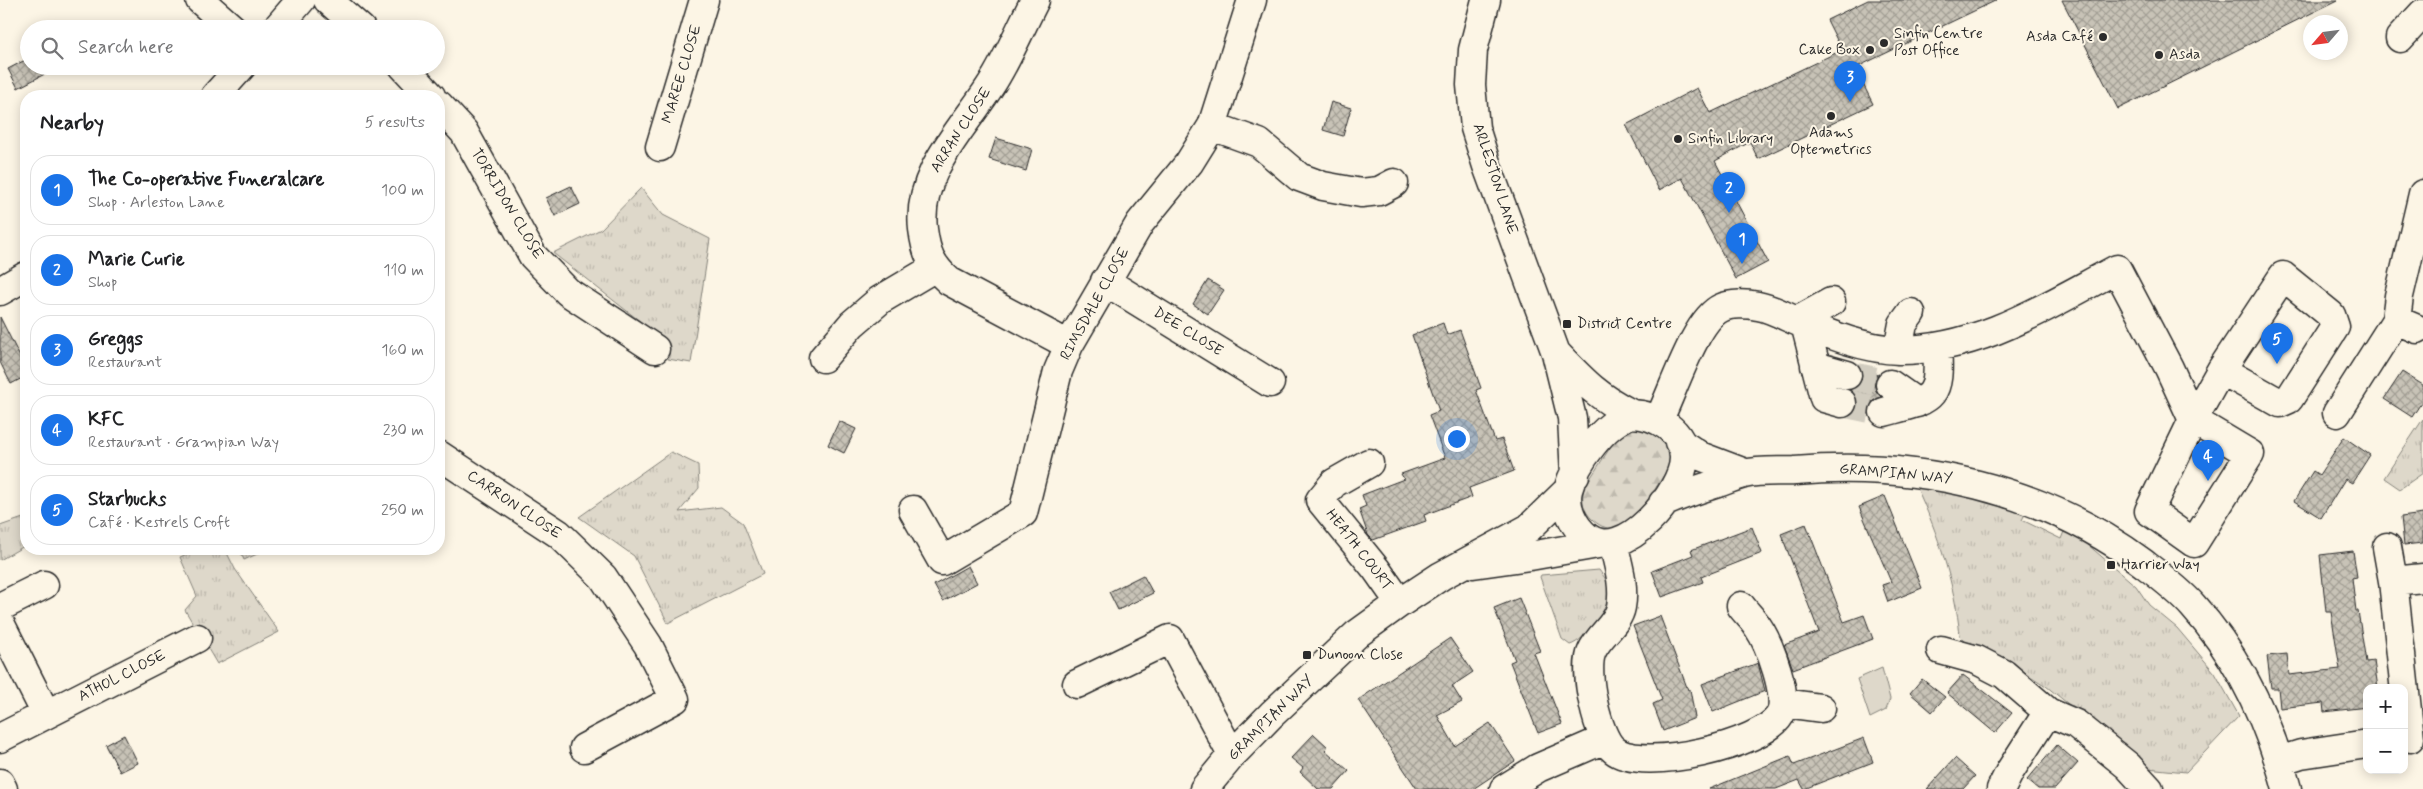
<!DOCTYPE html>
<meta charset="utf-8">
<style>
body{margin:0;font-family:Mynerve,sans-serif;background:#f6f6f6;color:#202124}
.controls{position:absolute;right:15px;bottom:15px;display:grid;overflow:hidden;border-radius:10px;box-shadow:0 2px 12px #0003}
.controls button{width:45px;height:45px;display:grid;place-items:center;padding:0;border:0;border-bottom:1px solid #e0e0e0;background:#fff;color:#202124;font:25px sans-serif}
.compass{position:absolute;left:2303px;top:15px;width:45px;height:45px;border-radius:50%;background:#fff;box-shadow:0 2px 12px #0003;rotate:242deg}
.you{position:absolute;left:1456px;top:438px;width:18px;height:18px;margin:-12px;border:4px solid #fff;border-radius:50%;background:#1a73e8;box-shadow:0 0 0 8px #1a73e833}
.badge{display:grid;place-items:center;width:32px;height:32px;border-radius:50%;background:#1a73e8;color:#fff;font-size:16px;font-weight:700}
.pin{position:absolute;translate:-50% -41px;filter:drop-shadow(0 1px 2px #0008)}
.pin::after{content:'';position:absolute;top:26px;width:18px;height:15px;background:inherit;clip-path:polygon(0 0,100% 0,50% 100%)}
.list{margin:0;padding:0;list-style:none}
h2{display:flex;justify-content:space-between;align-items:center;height:65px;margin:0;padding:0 20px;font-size:21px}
h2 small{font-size:16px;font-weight:400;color:#757577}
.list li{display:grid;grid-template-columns:32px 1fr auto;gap:15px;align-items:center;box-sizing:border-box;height:70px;margin:0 10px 10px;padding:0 10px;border:1px solid #e0e0e0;border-radius:20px}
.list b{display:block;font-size:19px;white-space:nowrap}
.list p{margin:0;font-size:16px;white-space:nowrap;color:#757577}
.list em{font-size:16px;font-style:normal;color:#757577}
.icon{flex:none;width:28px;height:28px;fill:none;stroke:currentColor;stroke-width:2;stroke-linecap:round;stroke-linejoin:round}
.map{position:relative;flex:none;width:2423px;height:789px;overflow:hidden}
.search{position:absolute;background:#fff;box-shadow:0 2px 12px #0003;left:20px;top:20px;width:425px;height:55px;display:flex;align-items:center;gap:12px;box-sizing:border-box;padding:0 18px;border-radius:28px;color:#757577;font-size:19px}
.panel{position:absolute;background:#fff;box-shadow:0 2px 12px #0003;left:20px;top:90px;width:425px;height:465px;border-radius:20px}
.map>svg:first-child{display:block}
</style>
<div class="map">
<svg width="2423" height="789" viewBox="0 0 2423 789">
<defs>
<pattern id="grass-tufts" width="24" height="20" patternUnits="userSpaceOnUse" patternTransform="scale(1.25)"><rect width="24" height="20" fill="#ded8ca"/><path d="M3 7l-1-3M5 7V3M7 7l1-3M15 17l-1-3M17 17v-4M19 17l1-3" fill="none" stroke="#bfbaae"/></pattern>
<pattern id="forest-firs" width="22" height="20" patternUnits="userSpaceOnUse" patternTransform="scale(1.25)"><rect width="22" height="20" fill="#ded8ca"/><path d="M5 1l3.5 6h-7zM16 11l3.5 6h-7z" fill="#bfbaae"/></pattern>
<pattern id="building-cross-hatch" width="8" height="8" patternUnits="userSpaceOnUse" patternTransform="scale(1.25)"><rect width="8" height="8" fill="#c8c3b7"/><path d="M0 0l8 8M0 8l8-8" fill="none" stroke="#a39f95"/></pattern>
</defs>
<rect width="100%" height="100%" fill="#fcf5e5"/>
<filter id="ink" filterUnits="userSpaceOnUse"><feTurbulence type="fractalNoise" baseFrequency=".02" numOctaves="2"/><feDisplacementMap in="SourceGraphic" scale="10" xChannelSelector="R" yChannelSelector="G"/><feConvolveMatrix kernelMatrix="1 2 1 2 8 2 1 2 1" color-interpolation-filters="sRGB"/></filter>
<g filter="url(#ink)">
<path fill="url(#grass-tufts)" stroke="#84827a" d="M641,188l22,27 47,24 -19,124 -23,-4 -4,-19 -111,-87 48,-24z
M2423,419v54l-23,16 -16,-11z
M671,452l27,13 1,23 -20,24 42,-5 22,16 20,51 -95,49 -34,-67 -55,-39z
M1916,486l88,17 22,9 -4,8 39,19 4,-10 8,3 63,54 13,19 28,23 38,45 24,43 -53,56 -39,-4 -101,-82 -51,-32 -28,-11 -7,-7c-5,-52 -22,-103 -44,-150z
M26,517v28l-26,15v-34z
M198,549h27l10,20 44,63 -62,32 -32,-54 12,-14 -17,-39z
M239,549h29l-24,11z
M1599,570c5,7 10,12 11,21 2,15 -25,50 -40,54l-8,-6 -22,-62 1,-2z"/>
<path fill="url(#forest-firs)" stroke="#84827a" d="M1641,426c21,8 36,17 27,43 -16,22 -42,81 -75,51 -10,-9 -12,-19 -9,-32l33,-51 5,-6z"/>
<path fill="#ded8ca" stroke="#84827a" d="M1882,668l8,31 -4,11 -16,8 -13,-39z"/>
<path fill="url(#building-cross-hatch)" stroke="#2b2b2b" d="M1868,0h129l-142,68 18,36 -115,55 -8,-17 -35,19 53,101 -32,17 -54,-101 -23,12 -33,-65 71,-37 13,25 132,-63 -15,-30z
M2062,0h276l-220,109z
M29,58v8h31l-42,22 -10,-19z
M1331,102l20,6 -8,28 -20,-6z
M996,138l36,11 -6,22 -37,-12z
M571,186l9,18 -25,12 -9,-18z
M1208,280l16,10 -16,24 -15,-10z
M0,317l26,52v7l-15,8 -11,-22z
M1443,323l4,12 13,-5 21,58 -5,2 19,51 7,-2 12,32 -45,17 3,9 -48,18 2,6 -53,19 -5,-5 -9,-26 7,-3 -4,-11 42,-16 -3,-5 44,-16 -16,-43 10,-4 -27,-76z
M1862,371l16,4 -4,8 2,8 5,6 -8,4 -4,13 -14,-3 2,-11 -7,-10 8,-4 4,-7z
M2402,372l21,13v15l-11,17 -28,-18z
M839,421l17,8 -12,24 -16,-8z
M2344,437l26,18 -18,28 -7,-4 -24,39 -27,-17 19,-30 6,4z
M1885,496l37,92 -34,14 -6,-17 9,-3 -32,-75z
M2423,514v29l-19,2 -3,-28z
M1806,524l38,98 20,-7 9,24 -80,30 -9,-24 35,-13 -38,-98z
M1752,527l10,26 -61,24 2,5 -41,15 -10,-26 41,-16 -2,-5z
M2353,551l4,26 -5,1 4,33h2l8,51 8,-1 4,27h-11v19l-43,5 -1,-9 -43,5 -2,-20h-7l-4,-32 20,-2 2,21 51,-6 -9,-57h-5l-6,-57z
M968,566l9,17 -34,18 -9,-16z
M1143,575l10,18 -35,17 -9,-18z
M1519,598l21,53 -6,2 28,71 -24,9 -28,-71 5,-2 -21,-52z
M1660,616l28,74 2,-1 5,29 -32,13 -10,-27 9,-4 -29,-74z
M1450,638l23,34 -21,14 10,16 -25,13 18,31 35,-23 25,38 -42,28h-56l-59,-89z
M1758,663l7,28 -52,21 -11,-28z
M1963,675l49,38 -17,20 -48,-40z
M1922,679l23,18 -13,15 -22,-19z
M1314,734l14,13 -3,3 24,21 -16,18h-15l-18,-17 3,-4 -12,-10z
M124,735l14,28 -18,9 -14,-27z
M1864,738l9,24 -69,27 -5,-9 -23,9h-67l81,-33 4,9z
M2057,745l21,18 -23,26h-17l-11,-9z
M1955,758l20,18 -12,13h-36z"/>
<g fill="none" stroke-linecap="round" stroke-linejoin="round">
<path stroke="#d2cdc0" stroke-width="28" stroke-dasharray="28 14" stroke-linecap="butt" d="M1847,375l43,9
M1842,403l42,9"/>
<defs>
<path id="minor" d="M200,0l33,29
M328,0l33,29
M1035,0c-13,25 -24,51 -38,75 -28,49 -81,94 -74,154 3,24 8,36 26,52l120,64
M1486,0l-13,50 -2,35 4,43 12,38 69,187 16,65 3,57
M276,29l25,-29
M2400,38l23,-25
M403,66l28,30
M215,96l27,-30
M439,105l25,27 69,124 35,36 87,57
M1212,126l47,17 40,34 24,9 38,7 18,-2 15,-8
M660,147l44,-147
M1105,281l165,102
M0,291l26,-15
M1797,321l34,-19
M1805,324l19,74 18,5
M2417,329l-21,-9 3,-24 24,-102
M1898,350l5,-26 8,-11
M1558,355c26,27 40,42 74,59
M823,358l29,-34 28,-24 54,-32
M1815,366l32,9
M1890,384l27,19
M1884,412c48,-13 57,-11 53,-65
M2337,413l59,-93
M1632,414c24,1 52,16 52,44 0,33 -61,108 -97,79 -13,-10 -23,-30 -19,-47 7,-27 37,-68 64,-76z
M1659,419c14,-27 36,-99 62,-111 10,-5 27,-4 37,-2 12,2 25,9 36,14 32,13 69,29 105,30 81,0 149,-45 218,-81l52,99 24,52 57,34 -56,89 -45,-32 44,-91 28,-50 62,-94 48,39 4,12 -46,72 -9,4 -59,-33
M1679,442l21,14 45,17
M439,455l120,79 44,43 45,68 27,54 -91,49
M1369,463l-35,20 -14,17 56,69 24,34
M1663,503c18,-8 36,-14 55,-20 9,-3 17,-7 26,-9 16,-4 34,-2 51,-3 123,-11 248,17 348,92 17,13 36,27 50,43 47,52 76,116 94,183
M913,510l29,51 81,-48 35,-142 11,-26 71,-122 49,-60 23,-37 40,-126
M1613,543c5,21 12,42 8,64 -3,17 -22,28 -29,44 -9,19 5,86 22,99 28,23 149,-5 166,-35 10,-17 -11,-72 -22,-88 -5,-8 -12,-14 -17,-21
M2387,547l6,34 17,157
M1473,564l57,-8 68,-12
M2393,581l30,-3
M0,607l44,-22
M0,623l46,91
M1941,650l36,10 27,14 44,38 28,12 52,42 21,23
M1077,684l93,-45 62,116
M1784,703l37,5
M0,738l197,-100
M2279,761l22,-7 66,-10
M0,783l3,6
M1204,789l28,-34 40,-41 85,-80 43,-31 41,-27 88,-48 39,-38
M1504,789l34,-21 67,-29
M2001,789l9,-18 38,-59"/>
</defs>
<use href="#minor" stroke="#2b2b2b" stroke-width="31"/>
<use href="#minor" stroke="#fcf5e5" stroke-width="28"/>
</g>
</g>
<g fill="#2b2b2b" stroke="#fcf5e5" stroke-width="2">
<circle cx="2103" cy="37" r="5"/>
<circle cx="1884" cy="43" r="5"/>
<circle cx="1870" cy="50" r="5"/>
<circle cx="2159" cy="55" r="5"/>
<circle cx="1831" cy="116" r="5"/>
<circle cx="1678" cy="139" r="5"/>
<rect x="1562" y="319" width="10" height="10" rx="2.5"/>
<rect x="2106" y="560" width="10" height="10" rx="2.5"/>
<rect x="1302" y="650" width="10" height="10" rx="2.5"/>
</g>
<g text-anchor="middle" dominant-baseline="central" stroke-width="4" stroke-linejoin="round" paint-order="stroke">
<g font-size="15" fill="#2b2b2b" stroke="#fcf5e5" text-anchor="start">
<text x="1894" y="34">Sinfin Centre<tspan x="1894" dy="17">Post Office</tspan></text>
<text x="2093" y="37" text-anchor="end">Asda Café</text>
<text x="1860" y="50" text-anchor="end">Cake Box</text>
<text x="2169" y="55">Asda</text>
<text x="1831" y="133" text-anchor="middle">Adams<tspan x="1831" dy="17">Optemetrics</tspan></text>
<text x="1688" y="139">Sinfin Library</text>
<text x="1577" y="324">District Centre</text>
<text x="2121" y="565">Harrier Way</text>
<text x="1317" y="655">Dunoon Close</text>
</g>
<g font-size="15" fill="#2b2b2b" stroke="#fcf5e5">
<text transform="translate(682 74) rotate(-73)">MAREE CLOSE</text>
<text transform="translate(961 130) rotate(-57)">ARRAN CLOSE</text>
<text transform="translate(1495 179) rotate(72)">ARLESTON LANE</text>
<text transform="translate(507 204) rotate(59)">TORRIDON CLOSE</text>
<text transform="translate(1095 304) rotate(-61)">RIMSDALE CLOSE</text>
<text transform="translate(1188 332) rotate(32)">DEE CLOSE</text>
<text transform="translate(1896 474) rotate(5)">GRAMPIAN WAY</text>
<text transform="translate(514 505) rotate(34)">CARRON CLOSE</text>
<text transform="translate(1359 550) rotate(52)">HEATH COURT</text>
<text transform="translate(122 676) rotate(-27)">ATHOL CLOSE</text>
<text transform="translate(1271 718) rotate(-45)">GRAMPIAN WAY</text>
</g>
</g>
</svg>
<div class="controls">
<button>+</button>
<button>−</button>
</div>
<svg class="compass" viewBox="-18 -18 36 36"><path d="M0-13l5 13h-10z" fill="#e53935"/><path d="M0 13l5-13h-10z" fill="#757577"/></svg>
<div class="you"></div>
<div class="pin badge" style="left:1742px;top:264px">1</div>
<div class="pin badge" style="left:1729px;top:213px">2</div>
<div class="pin badge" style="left:1850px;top:102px">3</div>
<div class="pin badge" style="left:2208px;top:481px">4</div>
<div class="pin badge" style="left:2277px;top:364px">5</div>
<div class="search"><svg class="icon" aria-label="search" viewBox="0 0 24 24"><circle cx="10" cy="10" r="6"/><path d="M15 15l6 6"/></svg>Search here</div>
<section class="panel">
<h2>Nearby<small>5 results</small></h2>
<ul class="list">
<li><span class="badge">1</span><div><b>The Co-operative Funeralcare</b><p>Shop · Arleston Lane</p></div><em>100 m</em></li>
<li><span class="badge">2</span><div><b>Marie Curie</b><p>Shop</p></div><em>110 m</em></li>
<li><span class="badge">3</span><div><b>Greggs</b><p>Restaurant</p></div><em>160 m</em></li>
<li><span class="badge">4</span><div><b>KFC</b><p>Restaurant · Grampian Way</p></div><em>230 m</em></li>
<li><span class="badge">5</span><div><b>Starbucks</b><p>Café · Kestrels Croft</p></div><em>250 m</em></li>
</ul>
</section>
</div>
